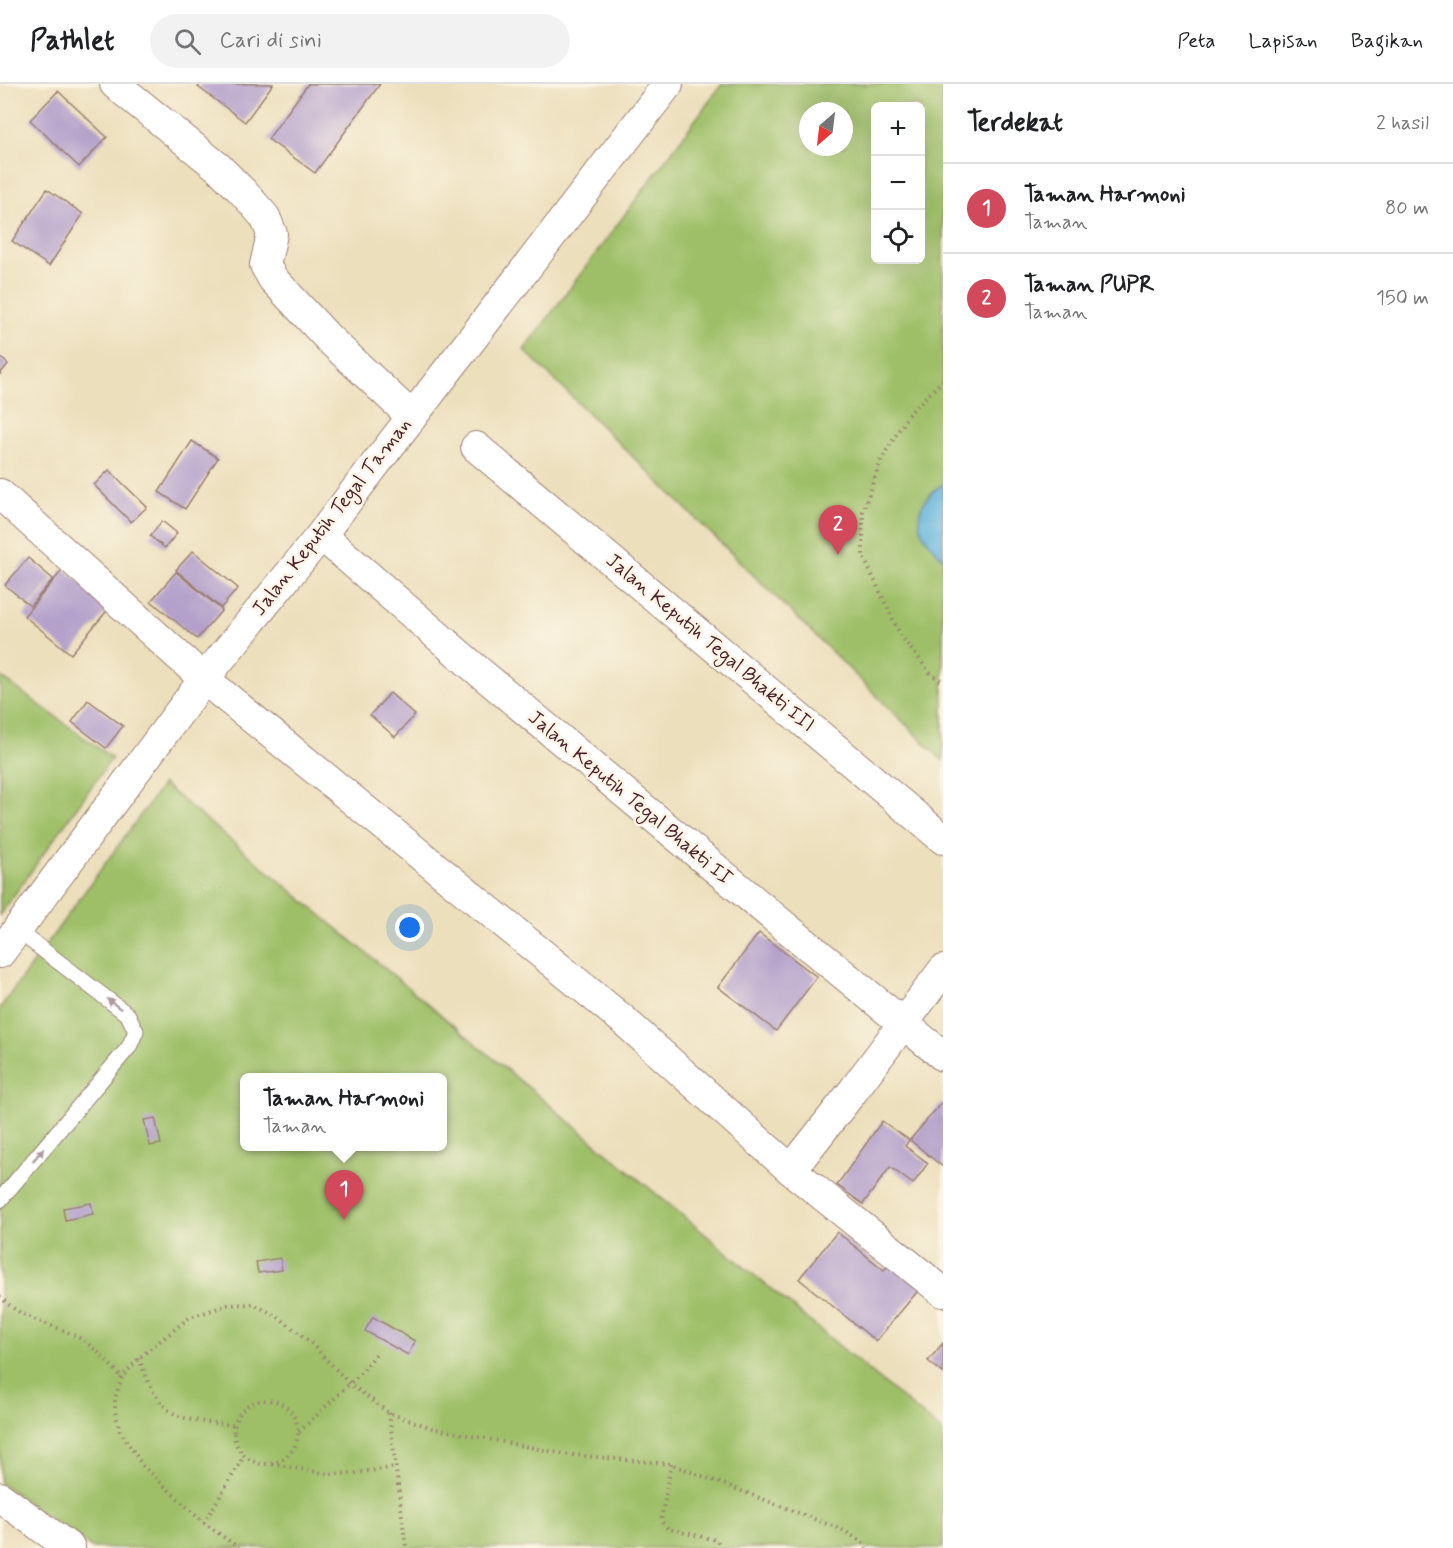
<!DOCTYPE html>
<html lang="id">
<meta charset="utf-8">
<style>
body{margin:0;font-family:Mynerve,sans-serif;background:#f2f2f2;color:#202124}
.controls{position:absolute;right:18px;top:18px;display:grid;overflow:hidden;border-radius:9px;box-shadow:0 6px 24px #0002}
.controls button{width:54px;height:54px;display:grid;place-items:center;padding:0;border:0;border-bottom:2px solid #e0e0e0;background:#fff;color:#202124;font:30px sans-serif}
.compass{position:absolute;left:799px;top:18px;width:54px;height:54px;border-radius:50%;background:#fff;box-shadow:0 6px 24px #0002;rotate:208deg}
.you{position:absolute;left:410px;top:844px;width:21px;height:21px;margin:-15px;border:4px solid #fff;border-radius:50%;background:#1a73e8;box-shadow:0 0 0 9px #1a73e833}
.badge{display:grid;place-items:center;width:39px;height:39px;border-radius:50%;background:#d1495b;color:#fff;font-size:20px;font-weight:700}
.pin{position:absolute;translate:-50% -50px;filter:drop-shadow(0 2px 3px #0008)}
.pin::after{content:'';position:absolute;top:32px;width:21px;height:18px;background:inherit;clip-path:polygon(0 0,100% 0,50% 100%)}
.popup{position:absolute;left:240px;top:989px;width:207px;height:78px;box-sizing:border-box;display:grid;place-content:center;border-radius:9px;background:#fff;filter:drop-shadow(0 2px 4px #0005);font-size:20px;white-space:nowrap;color:#757577}
.popup b{font-size:22px;color:#202124}
.popup::after{content:'';position:absolute;left:50%;top:100%;margin-left:-12px;border:12px solid transparent;border-top-color:#fff}
.list{margin:0;padding:0;list-style:none}
h2{display:flex;justify-content:space-between;align-items:center;height:78px;margin:0;padding:0 24px;font-size:26px}
h2 small{font-size:20px;font-weight:400;color:#757577}
.list li{display:grid;grid-template-columns:39px 1fr auto;gap:18px;align-items:center;box-sizing:border-box;height:90px;padding:0 24px;border-top:2px solid #e0e0e0}
.list b{display:block;font-size:22px;white-space:nowrap}
.list p{margin:0;font-size:20px;white-space:nowrap;color:#757577}
.list em{font-size:20px;font-style:normal;color:#757577}
.icon{flex:none;width:33px;height:33px;fill:none;stroke:currentColor;stroke-width:2;stroke-linecap:round;stroke-linejoin:round}
.map{position:relative;flex:none;width:943px;height:1464px;overflow:hidden}
header{display:flex;align-items:center;gap:36px;box-sizing:border-box;height:84px;padding:0 30px;background:#fff;border-bottom:2px solid #e0e0e0}
header strong{font-size:28px}
nav{display:flex;gap:33px;margin-inline-start:auto;font-size:21px}
.search{width:420px;height:54px;background:#f2f2f2;display:flex;align-items:center;gap:15px;box-sizing:border-box;padding:0 21px;border-radius:33px;color:#757577;font-size:22px}
main{display:flex}
aside{flex:1;background:#fff}
.map>svg:first-child{display:block}
</style>
<header>
<strong>Pathlet</strong>
<div class="search"><svg class="icon" aria-label="search" viewBox="0 0 24 24"><circle cx="10" cy="10" r="6"/><path d="M15 15l6 6"/></svg>Cari di sini</div>
<nav><a>Peta</a><a>Lapisan</a><a>Bagikan</a></nav>
</header>
<main>
<div class="map">
<svg width="943" height="1464" viewBox="0 0 943 1464">
<rect width="100%" height="100%" fill="#fcf5e5"/>
<filter id="ink" filterUnits="userSpaceOnUse"><feTurbulence type="fractalNoise" baseFrequency=".0167" numOctaves="2"/><feDisplacementMap in="SourceGraphic" scale="12" xChannelSelector="R" yChannelSelector="G"/><feConvolveMatrix kernelMatrix="1 2 1 2 8 2 1 2 1" color-interpolation-filters="sRGB"/></filter>
<filter id="wash" filterUnits="userSpaceOnUse"><feTurbulence type="fractalNoise" baseFrequency=".008" numOctaves="4" result="noise"/><feDisplacementMap in="SourceGraphic" scale="24" xChannelSelector="R" yChannelSelector="G"/><feGaussianBlur stdDeviation="1.35" result="paint"/><feColorMatrix in="noise" values="0 0 0 0 0 0 0 0 0 0 0 0 0 0 0 0 0 1.4 0 .05"/><feComposite in="paint" operator="in"/></filter>
<g filter="url(#wash)">
<rect width="100%" height="100%" fill="#ecdfbc"/>
<path fill="#9ebf68" stroke="#746f4a" stroke-width="1.5" fill-rule="evenodd" d="M722,0h221v677l-419,-411zM876,22h44v154h-44zM808,27h36v36h-36z
M0,592l112,82 -112,157z
M163,700l780,648v116h-851l-92,-65v-475zM245,994h198v68h-198z"/>
<path fill="#63b4de" stroke="#566a84" stroke-width="1.5" d="M943,400v75c-6,-8 -17,-18 -21,-27 -9,-21 5,-38 21,-48z"/>
<g id="blocks">
<path fill="#b4a0cb" d="M201,0h72l-28,38 -47,-35z
M308,0h72l-65,89 -47,-34z
M58,7l49,46 -28,30 -49,-47z
M47,105l36,25 -34,52 -37,-25z
M0,273l8,7 -8,10z
M192,357l26,17 -33,51 -26,-17z
M109,386l38,37 -16,15 -37,-37z
M162,437l15,12 -12,15 -15,-12z
M193,467l45,37 -17,20 -45,-38z
M28,474l25,21 -23,27 -25,-21z
M64,484l46,39 -39,47 -47,-38z
M176,488l46,38 -25,29 -46,-38z
M390,609l25,22 -20,22 -25,-22z
M88,616l35,26 -17,22 -34,-26z
M759,849l58,44 -41,54 -58,-44z
M943,1017v66l-33,-27z
M155,1034l6,26 -11,2 -6,-26z
M882,1037l27,19 -4,6 23,17 -15,21 -23,-17 -27,37 -26,-19z
M91,1119l2,11 -28,6 -2,-12z
M837,1148l47,38 8,-9 30,25 -46,55 -77,-62z
M280,1174l2,12 -24,3 -2,-11z
M373,1233l42,24 -7,14 -43,-24z
M943,1259v30l-15,-12z"/>
</g>
</g>
<g filter="url(#ink)">
<use href="#blocks" fill-opacity="0" stroke="#9b7f74" stroke-width="1.5"/>
<g fill="none" stroke-linecap="round" stroke-linejoin="round">
<defs>
<path id="lane" d="M0,1116l129,-153 7,-16 -8,-16 -111,-85"/>
<path id="street" d="M115,0l104,84 24,24 22,25 7,17 -7,31 8,14 56,60 82,77
M476,363l467,392
M0,410l204,185 418,340 169,151 152,122
M321,451l155,134 312,260 155,127
M0,869l204,-274 117,-144 347,-451
M791,1086l62,-79 90,-121
M0,1413l70,51"/>
</defs>
<use href="#lane" stroke="#9b7f74" stroke-width="17"/>
<use href="#street" stroke="#9b7f74" stroke-width="32"/>
<path stroke="#9b7f74" stroke-width="4" stroke-dasharray="1.5 4.5" stroke-linecap="butt" d="M943,296l-35,35 -27,45 -18,51v45l38,80 30,38 12,8
M0,1212c21,25 54,27 81,43 16,10 28,25 41,38
M139,1274c22,62 35,61 96,67
M234 1348a32 32 0 1 1 64 0a32 32 0 1 1-64 0Z
M389,1329l17,135
M299,1348l63,-60 14,-18
M272,1380l57,10 27,-1 40,-6
M671,1380l-10,57 7,8 49,11 3,8
M204,1439l40,-67
M239,1464l-35,-25 -61,-57 -23,-35 -5,-20v-13l7,-21 17,-19 51,-41 38,-12 25,-1 27,14 30,24 39,41 40,30 43,15 132,26 107,10 172,66 19,12 5,6"/>
<use href="#lane" stroke="#fff" stroke-width="15"/>
<use href="#street" stroke="#fff" stroke-width="30"/>
</g>
<defs><path id="oneway-solid" d="M-6-.8H1V-3.2L6.5 0L1 3.2V.8H-6Z" transform="scale(1.5)"/></defs>
<g fill="#ae9aa0">
<use href="#oneway-solid" transform="translate(114 920) rotate(-143)"/>
<use href="#oneway-solid" transform="translate(38 1071) rotate(-50)"/>
</g>
</g>
<g text-anchor="middle" dominant-baseline="central" stroke-width="5" stroke-linejoin="round" paint-order="stroke">
<g font-size="20" fill="#4a1f2b" stroke="#fcf5e5">
<text transform="translate(332 433) rotate(-52)">Jalan Keputih Tegal Taman</text>
<text transform="translate(710 559) rotate(40)">Jalan Keputih Tegal Bhakti III</text>
<text transform="translate(630 714) rotate(40)">Jalan Keputih Tegal Bhakti II</text>
</g>
</g>
</svg>
<div class="controls">
<button>+</button>
<button>−</button>
<button><svg class="icon" aria-label="locate" viewBox="0 0 24 24"><circle cx="12" cy="12" r="6"/><path d="M12 2v4M12 18v4M2 12h4M18 12h4"/></svg></button>
</div>
<svg class="compass" viewBox="-18 -18 36 36"><path d="M0-13l5 13h-10z" fill="#e53935"/><path d="M0 13l5-13h-10z" fill="#757577"/></svg>
<div class="you"></div>
<div class="pin badge" style="left:344px;top:1136px">1</div>
<div class="popup"><b>Taman Harmoni</b>Taman</div>
<div class="pin badge" style="left:838px;top:471px">2</div>
</div>
<aside>
<h2>Terdekat<small>2 hasil</small></h2>
<ul class="list">
<li><span class="badge">1</span><div><b>Taman Harmoni</b><p>Taman</p></div><em>80 m</em></li>
<li><span class="badge">2</span><div><b>Taman PUPR</b><p>Taman</p></div><em>150 m</em></li>
</ul>
</aside>
</main>
